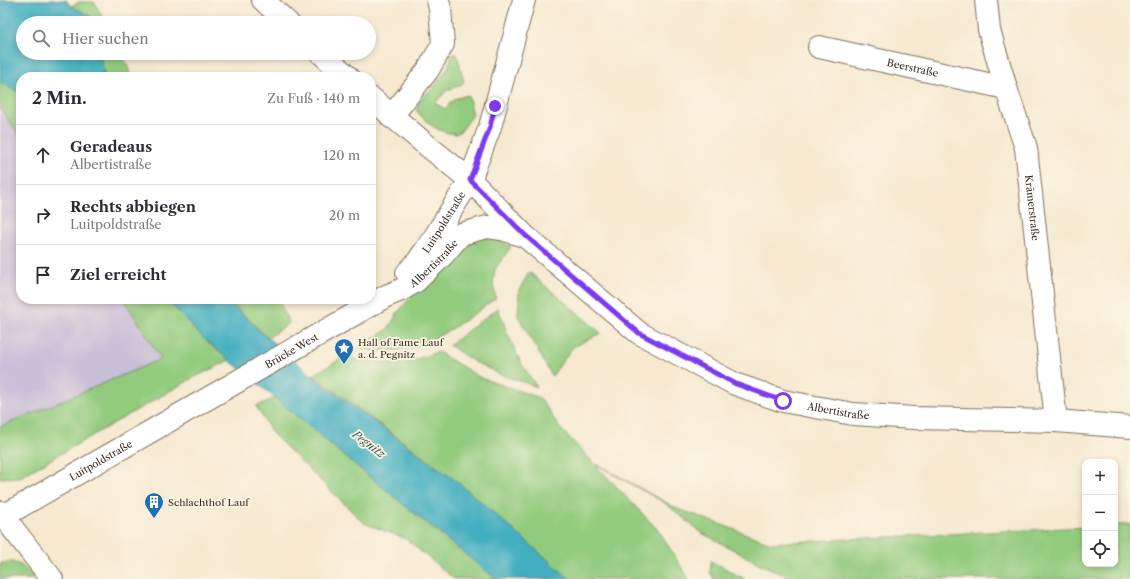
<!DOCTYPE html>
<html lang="de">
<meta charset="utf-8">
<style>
body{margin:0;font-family:"Libre Caslon Text",serif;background:#f7f7f7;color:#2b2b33}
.controls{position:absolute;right:12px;bottom:12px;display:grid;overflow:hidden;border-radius:8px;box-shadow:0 2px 6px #0003}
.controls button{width:36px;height:36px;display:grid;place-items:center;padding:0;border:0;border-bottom:1px solid #e1e1e2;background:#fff;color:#2b2b33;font:20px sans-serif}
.stop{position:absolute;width:12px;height:12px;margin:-9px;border:3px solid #7c3aed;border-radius:50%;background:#fff}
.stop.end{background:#7c3aed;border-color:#fff;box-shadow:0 1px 4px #0008}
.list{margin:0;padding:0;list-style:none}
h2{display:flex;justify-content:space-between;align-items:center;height:52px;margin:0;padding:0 16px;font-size:17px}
h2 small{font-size:13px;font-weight:400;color:#7c7c81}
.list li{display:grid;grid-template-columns:26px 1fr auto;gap:12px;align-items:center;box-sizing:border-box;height:60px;padding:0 16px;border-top:1px solid #e1e1e2}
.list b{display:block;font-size:15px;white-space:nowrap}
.list p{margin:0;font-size:13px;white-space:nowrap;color:#7c7c81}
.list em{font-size:13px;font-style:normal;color:#7c7c81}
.icon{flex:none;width:22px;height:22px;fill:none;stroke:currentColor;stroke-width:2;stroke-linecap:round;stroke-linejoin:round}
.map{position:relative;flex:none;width:1130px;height:579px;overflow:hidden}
.search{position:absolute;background:#fff;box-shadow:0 2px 6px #0003;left:16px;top:16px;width:360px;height:44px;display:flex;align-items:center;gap:10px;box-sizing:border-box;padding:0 14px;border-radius:22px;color:#7c7c81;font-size:15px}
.panel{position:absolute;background:#fff;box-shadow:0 2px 6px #0003;left:16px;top:72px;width:360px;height:232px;border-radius:16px}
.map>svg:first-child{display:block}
</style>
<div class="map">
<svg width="1130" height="579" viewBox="0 0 1130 579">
<rect width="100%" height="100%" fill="#fcf5e5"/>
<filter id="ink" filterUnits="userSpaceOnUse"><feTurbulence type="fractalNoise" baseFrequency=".025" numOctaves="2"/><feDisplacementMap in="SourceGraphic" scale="8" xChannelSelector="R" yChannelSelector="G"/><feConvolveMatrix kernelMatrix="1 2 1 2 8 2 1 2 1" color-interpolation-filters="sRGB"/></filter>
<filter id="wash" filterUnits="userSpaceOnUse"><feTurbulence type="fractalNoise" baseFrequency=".012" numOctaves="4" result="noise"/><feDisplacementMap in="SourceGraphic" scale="16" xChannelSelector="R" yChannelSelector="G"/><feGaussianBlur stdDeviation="0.9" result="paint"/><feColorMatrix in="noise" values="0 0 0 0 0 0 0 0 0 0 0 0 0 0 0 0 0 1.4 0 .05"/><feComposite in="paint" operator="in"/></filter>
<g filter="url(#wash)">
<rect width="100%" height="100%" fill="#f6e9d0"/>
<path fill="#c9bfd7" d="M0,108l21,29v162h103l37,60 -161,68z"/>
<path fill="#93cb7e" stroke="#677a4e" d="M79,2h15l12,21h-14l-2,-7 -19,-10z
M99,53h23l11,24h-28z
M452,54h5l7,28 -5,4 -12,4 -12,13 10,6 9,-10 14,-4 5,20 -11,15 -6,4c-20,-2 -25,-9 -39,-22v-6l6,-9 11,-10 14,-19z
M0,83l21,10v44l-21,-29z
M482,238l15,1 14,8 -16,22 -2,15 3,14c-30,21 -61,47 -98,52 -13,2 -27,0 -40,-2l30,-19 10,-17 15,-17 52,-51z
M529,272l72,61 -28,14 -21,29 -34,-60 1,-26z
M124,299h42l39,41 25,20 -39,19 -171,98 -20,1v-51l161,-68z
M227,299h49l4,4 9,20 -21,15z
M498,308l9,24 14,31 16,24 -38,-13 -26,-13 -24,-16z
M438,352l43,26 59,20 20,30 99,103 30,48h-119l-110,-95 -147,-109 34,-20 13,6 44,2z
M276,398l95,80 125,101h-42l-48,-40 -42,-16 -92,-90 -16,-27z
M596,464l80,44 95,35 314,-16v37h30v-39l15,-1v55h-337l-39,-18 -52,-28 -37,-30z
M9,561l12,4 15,14h-36v-15z
M711,561l34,18h-31l-4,-7z"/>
<path fill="#42aec0" stroke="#3e6c6f" d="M0,0h66l5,6 19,10 2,7h-69v30h76l6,24h-84v16l-21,-10z
M166,299h61l34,33 59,50 140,102 110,95h-74l-125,-101 -166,-138z"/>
</g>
<g filter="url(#ink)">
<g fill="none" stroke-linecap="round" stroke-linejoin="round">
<defs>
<g id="minor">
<path d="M263,0l25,23"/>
<path id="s1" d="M986,0l3,30 17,58 20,60 30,273"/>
<path id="s2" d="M819,47l187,41"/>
<path d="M321,53l27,24"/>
<path d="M371,98l53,45 46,37"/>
<path d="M391,117l37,-47 15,-26 -3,-35 -2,-9"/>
<path d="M0,512l52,67"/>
</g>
<g id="major">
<path id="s3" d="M470,180l56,57 113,96 96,51 48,17 70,13 61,4 142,3 74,6"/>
<path id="s4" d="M407,273l11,-12 14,-20 38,-61 20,-53 34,-127"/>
<path id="s5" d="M0,518l386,-222 15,-6 15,-9 27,-26 18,-21 26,-7 15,2 22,7"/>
</g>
</defs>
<use href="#minor" stroke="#7c6d5c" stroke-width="24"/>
<use href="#major" stroke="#7c6d5c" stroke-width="24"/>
<use href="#minor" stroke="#fff" stroke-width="22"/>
<use href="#major" stroke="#fff" stroke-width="22"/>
</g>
</g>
<g fill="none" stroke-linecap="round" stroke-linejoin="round" filter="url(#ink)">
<path stroke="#7c3aed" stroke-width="5" d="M495,106l-5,21 -20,53 56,56 113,97 97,51 47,17"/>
</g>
<defs>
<symbol id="sight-pin" viewBox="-11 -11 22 30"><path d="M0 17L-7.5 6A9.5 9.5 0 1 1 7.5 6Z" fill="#1f6fb2" stroke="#fcf5e5"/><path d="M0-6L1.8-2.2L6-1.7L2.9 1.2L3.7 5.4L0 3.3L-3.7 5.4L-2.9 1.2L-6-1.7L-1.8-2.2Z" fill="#fff"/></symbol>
<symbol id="building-pin" viewBox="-11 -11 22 30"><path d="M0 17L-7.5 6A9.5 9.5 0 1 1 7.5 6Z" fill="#1f6fb2" stroke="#fcf5e5"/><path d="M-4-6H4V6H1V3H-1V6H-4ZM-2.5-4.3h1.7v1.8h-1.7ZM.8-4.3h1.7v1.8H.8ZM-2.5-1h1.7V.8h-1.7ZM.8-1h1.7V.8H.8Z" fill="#fff"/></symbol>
</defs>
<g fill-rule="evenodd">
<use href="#sight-pin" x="333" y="337" width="22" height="30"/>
<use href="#building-pin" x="143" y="491" width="22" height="30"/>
</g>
<g text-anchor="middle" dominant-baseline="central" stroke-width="3.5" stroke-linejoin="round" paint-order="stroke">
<g font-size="10" fill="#3b2a1e" stroke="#fcf5e5">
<text stroke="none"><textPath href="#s2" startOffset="96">Beerstraße</textPath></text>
<text stroke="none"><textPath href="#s1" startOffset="214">Krämerstraße</textPath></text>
<text stroke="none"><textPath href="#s4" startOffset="63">Luitpoldstraße</textPath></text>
<text stroke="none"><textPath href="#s5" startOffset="504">Albertistraße</textPath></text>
<text stroke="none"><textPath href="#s5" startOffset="336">Brücke West</textPath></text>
<text stroke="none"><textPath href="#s3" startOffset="444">Albertistraße</textPath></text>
<text stroke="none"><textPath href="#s5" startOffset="116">Luitpoldstraße</textPath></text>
</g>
<g font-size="10" fill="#3b2a1e" stroke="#fcf5e5" text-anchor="start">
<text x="358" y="342">Hall of Fame Lauf<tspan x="358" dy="12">a. d. Pegnitz</tspan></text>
<text x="168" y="502">Schlachthof Lauf</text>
</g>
<g font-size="11" font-style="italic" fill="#3d5857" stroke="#fcf5e5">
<text transform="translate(369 444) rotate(37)">Pegnitz</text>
</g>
</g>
</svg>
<div class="controls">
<button>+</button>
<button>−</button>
<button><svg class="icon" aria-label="locate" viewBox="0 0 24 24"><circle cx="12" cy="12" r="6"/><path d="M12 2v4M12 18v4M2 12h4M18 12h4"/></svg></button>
</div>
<div class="stop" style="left:783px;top:401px"></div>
<div class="stop end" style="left:495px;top:106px"></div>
<div class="search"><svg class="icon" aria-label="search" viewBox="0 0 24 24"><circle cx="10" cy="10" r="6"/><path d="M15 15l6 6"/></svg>Hier suchen</div>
<section class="panel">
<h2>2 Min.<small>Zu Fuß · 140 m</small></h2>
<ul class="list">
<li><svg class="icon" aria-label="ahead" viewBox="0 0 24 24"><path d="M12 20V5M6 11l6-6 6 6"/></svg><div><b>Geradeaus</b><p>Albertistraße</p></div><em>120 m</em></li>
<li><svg class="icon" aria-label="right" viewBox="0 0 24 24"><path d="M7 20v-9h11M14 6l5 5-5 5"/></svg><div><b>Rechts abbiegen</b><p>Luitpoldstraße</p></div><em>20 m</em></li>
<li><svg class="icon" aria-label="arrive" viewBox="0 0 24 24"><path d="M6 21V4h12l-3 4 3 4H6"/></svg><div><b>Ziel erreicht</b></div></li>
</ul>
</section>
</div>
